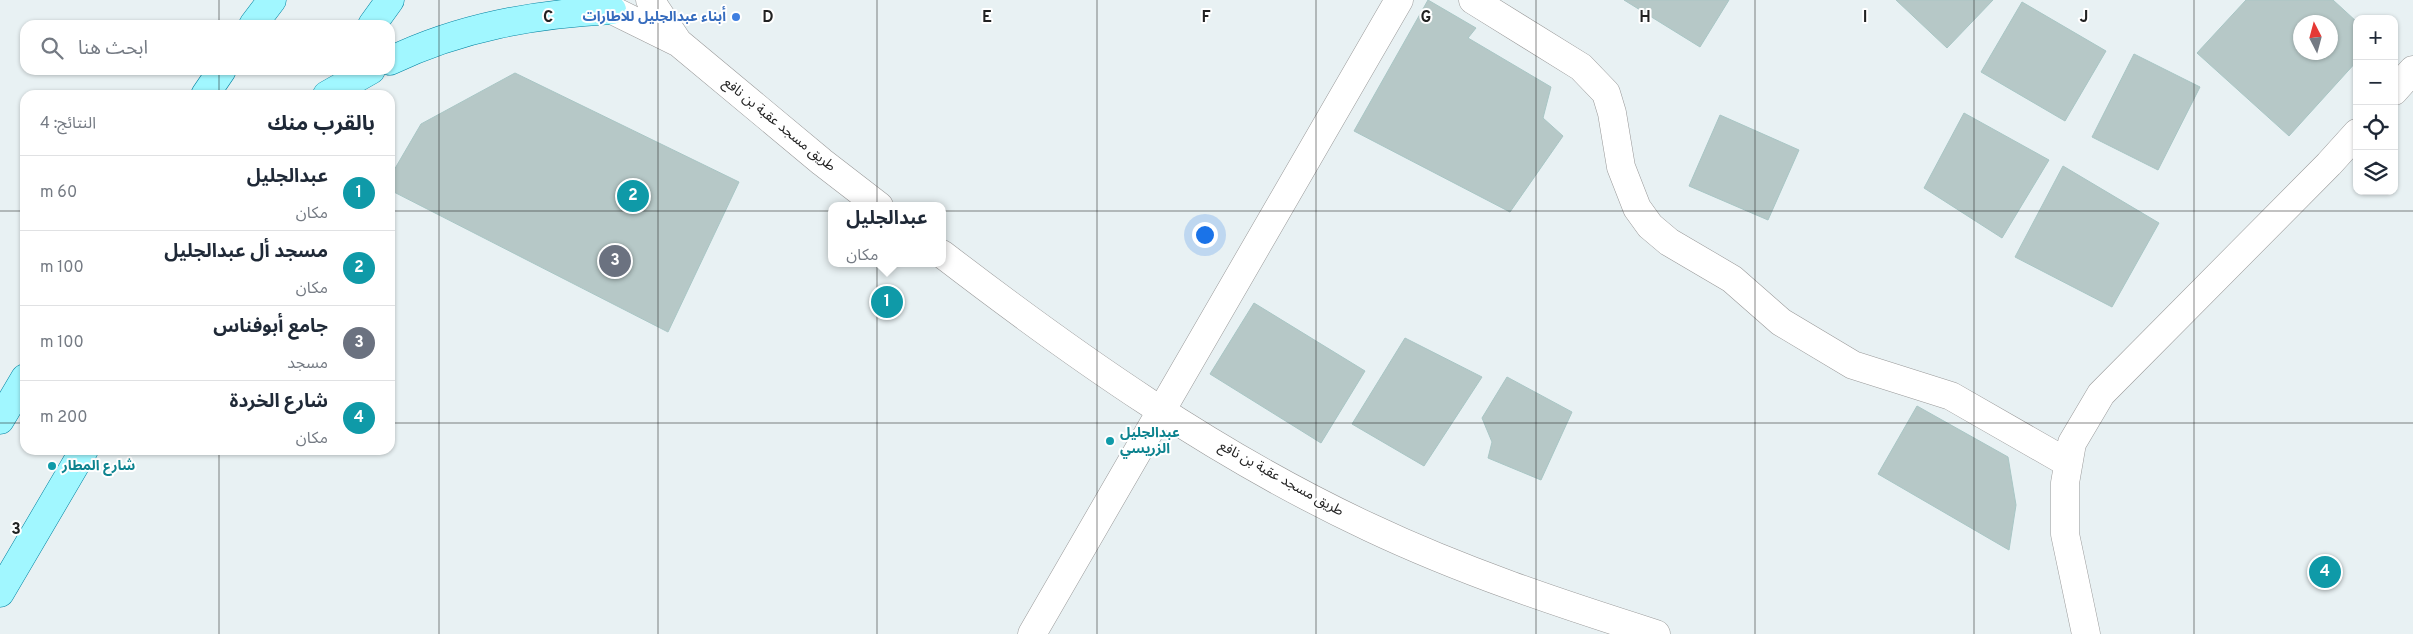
<!DOCTYPE html>
<html lang="ar">
<meta charset="utf-8">
<style>
body{margin:0;font-family:Overpass,"Noto Sans Arabic",sans-serif;background:#f2f2f3;color:#1f2937;direction:rtl}
.controls{position:absolute;right:15px;top:15px;display:grid;overflow:hidden;border-radius:10px;box-shadow:0 1px 4px #0004}
.controls button{width:45px;height:45px;display:grid;place-items:center;padding:0;border:0;border-bottom:1px solid #e0e1e3;background:#fff;color:#1f2937;font:25px sans-serif}
.compass{position:absolute;left:2293px;top:15px;width:45px;height:45px;border-radius:50%;background:#fff;box-shadow:0 1px 4px #0004;rotate:354deg}
.you{position:absolute;left:1204px;top:234px;width:18px;height:18px;margin:-12px;border:4px solid #fff;border-radius:50%;background:#1a73e8;box-shadow:0 0 0 8px #1a73e833}
.badge{display:grid;place-items:center;width:32px;height:32px;border-radius:50%;background:#0f766e;color:#fff;font-size:16px;font-weight:700}
.pin{position:absolute;translate:-50% -50%;border:2px solid #fff;box-shadow:0 1px 5px #0006}
.popup{position:absolute;left:828px;top:202px;width:118px;height:65px;box-sizing:border-box;display:grid;place-content:center;border-radius:10px;background:#fff;filter:drop-shadow(0 1px 4px #0005);font-size:16px;white-space:nowrap;color:#747a83}
.popup b{font-size:19px;color:#1f2937}
.popup::after{content:'';position:absolute;left:50%;top:100%;margin-left:-10px;border:10px solid transparent;border-top-color:#fff}
.list{margin:0;padding:0;list-style:none}
h2{display:flex;justify-content:space-between;align-items:center;height:65px;margin:0;padding:0 20px;font-size:21px}
h2 small{font-size:16px;font-weight:400;color:#747a83}
.list li{display:grid;grid-template-columns:32px 1fr auto;gap:15px;align-items:center;box-sizing:border-box;height:75px;padding:0 20px;border-top:1px solid #e0e1e3}
.list b{display:block;font-size:19px;white-space:nowrap}
.list p{margin:0;font-size:16px;white-space:nowrap;color:#747a83}
.list em{font-size:16px;font-style:normal;color:#747a83}
.icon{flex:none;width:28px;height:28px;fill:none;stroke:currentColor;stroke-width:2;stroke-linecap:round;stroke-linejoin:round}
.map{position:relative;flex:none;width:2413px;height:634px;overflow:hidden;direction:ltr}
.search{position:absolute;background:#fff;box-shadow:0 1px 4px #0004;left:20px;top:20px;width:375px;height:55px;display:flex;align-items:center;gap:12px;box-sizing:border-box;padding:0 18px;border-radius:15px;color:#747a83;font-size:19px}
.panel{position:absolute;background:#fff;box-shadow:0 1px 4px #0004;left:20px;top:90px;width:375px;height:365px;border-radius:15px;direction:rtl}
.map>svg:first-child{display:block}
</style>
<div class="map">
<svg width="2413" height="634" viewBox="0 0 2413 634">
<rect width="100%" height="100%" fill="#e8f1f3"/>
<path fill="#b6c8c7" stroke="#a9c6c5" fill-rule="evenodd" d="M1428,0l48,28 -8,10 83,49 -8,31 20,18 -53,76 -156,-81z
M1624,0h105l-29,47z
M1896,0h97l-46,48z
M2246,0h87l24,22v39l-68,75 -92,-83zM2300,22h30v30h-30z
M2022,2l84,49 -41,70 -84,-49z
M2134,54l66,33 -42,83 -66,-33z
M515,73l224,109 -71,150 -278,-142v-13l31,-53z
M1964,113l85,47 -47,78 -78,-50z
M1720,115l79,35 -31,70 -79,-34z
M2063,166l96,57 -47,84 -97,-50z
M1254,303l111,68 -44,72 -111,-69z
M1405,338l77,39 -58,89 -72,-42z
M1507,377l65,35 -31,68 -53,-22 4,-16 -10,-24z
M1917,406l91,51 8,48 -7,45 -131,-76z"/>
<g fill="none" stroke-linecap="round" stroke-linejoin="round">
<defs>
<path id="minor" d="M1473,0l108,67 25,26 6,20 9,54 16,41 13,18 19,16 63,37 49,43 72,43 98,31 117,67
M2394,91l19,-21
M1032,634l367,-634
M2086,634l-21,-100v-51l7,-40 29,-49 228,-230 28,-31"/>
<path id="tertiary" d="M598,0l14,10 67,33 143,119 57,44
M650,0l28,42
M942,254c134,103 273,201 427,273 93,44 189,76 287,107"/>
<path id="primary" d="M253,25l19,-25
M372,25l18,-25
M390,61c70,-34 145,-47 222,-51
M205,95l17,-25
M327,95l44,-25
M0,420l25,-42
M0,593l84,-143"/>
</defs>
<use href="#minor" stroke="#999" stroke-width="29"/>
<use href="#tertiary" stroke="#999" stroke-width="29"/>
<use href="#primary" stroke="#0081a0" stroke-width="29"/>
<use href="#minor" stroke="#fff" stroke-width="28"/>
<use href="#tertiary" stroke="#fff" stroke-width="28"/>
<use href="#primary" stroke="#a1f7ff" stroke-width="28"/>
</g>
<path fill="none" stroke="#222" stroke-width="1" stroke-opacity="0.55" d="M219,0v25M439,0v634M658,0v634M877,0v634M1097,0v634M1316,0v634M1536,0v634M1755,0v634M1974,0v634M2194,0v634M219,70v25M0,211h25M390,211h2023M0,423h25M390,423h2023M219,450v184"/>
<circle fill="#3f7fe0" stroke="#fff" stroke-width="2" cx="736" cy="17" r="5"/>
<g fill="#0f9aa8" stroke="#fff" stroke-width="2">
<circle cx="1110" cy="441" r="5"/>
<circle cx="52" cy="466" r="5"/>
</g>
<g text-anchor="middle" dominant-baseline="central" stroke-width="4" stroke-linejoin="round" paint-order="stroke">
<g font-size="14" font-weight="bold" fill="#366cbe" stroke="#fff" text-anchor="end">
<text x="726" y="17">أبناء عبدالجليل للاطارات</text>
</g>
<g font-size="14" fill="#222" stroke="#fff">
<text transform="translate(779 125) rotate(39)">طريق مسجد عقبة بن نافع</text>
<text transform="translate(1281 479) rotate(29)">طريق مسجد عقبة بن نافع</text>
</g>
<g font-size="14" font-weight="bold" fill="#0d838f" stroke="#fff" text-anchor="start">
<text x="1120" y="433">عبدالجليل<tspan x="1120" dy="16">الزريسي</tspan></text>
<text x="62" y="466">شارع المطار</text>
</g>
</g>
<g font-size="16" text-anchor="middle" font-weight="bold" fill="#222" stroke="#fff" stroke-width="4" stroke-linejoin="round" paint-order="stroke">
<text x="548" y="22">C</text>
<text x="768" y="22">D</text>
<text x="987" y="22">E</text>
<text x="1206" y="22">F</text>
<text x="1426" y="22">G</text>
<text x="1645" y="22">H</text>
<text x="1865" y="22">I</text>
<text x="2084" y="22">J</text>
<text x="16" y="534">3</text>
</g>
</svg>
<div class="controls">
<button>+</button>
<button>−</button>
<button><svg class="icon" aria-label="locate" viewBox="0 0 24 24"><circle cx="12" cy="12" r="6"/><path d="M12 2v4M12 18v4M2 12h4M18 12h4"/></svg></button>
<button><svg class="icon" aria-label="layers" viewBox="0 0 24 24"><path d="M12 4l9 5-9 5-9-5zM3 14l9 5 9-5"/></svg></button>
</div>
<svg class="compass" viewBox="-18 -18 36 36"><path d="M0-13l5 13h-10z" fill="#e53935"/><path d="M0 13l5-13h-10z" fill="#747a83"/></svg>
<div class="you"></div>
<div class="pin badge" style="left:887px;top:302px;background:#0f9aa8">1</div>
<div class="popup"><b>عبدالجليل</b>مكان</div>
<div class="pin badge" style="left:633px;top:196px;background:#0f9aa8">2</div>
<div class="pin badge" style="left:615px;top:261px;background:#6b7280">3</div>
<div class="pin badge" style="left:2325px;top:572px;background:#0f9aa8">4</div>
<div class="search"><svg class="icon" aria-label="search" viewBox="0 0 24 24"><circle cx="10" cy="10" r="6"/><path d="M15 15l6 6"/></svg>ابحث هنا</div>
<section class="panel">
<h2>بالقرب منك<small>النتائج: 4</small></h2>
<ul class="list">
<li><span class="badge" style="background:#0f9aa8">1</span><div><b>عبدالجليل</b><p>مكان</p></div><em>60 m</em></li>
<li><span class="badge" style="background:#0f9aa8">2</span><div><b>مسجد أل عبدالجليل</b><p>مكان</p></div><em>100 m</em></li>
<li><span class="badge" style="background:#6b7280">3</span><div><b>جامع أبوفناس</b><p>مسجد</p></div><em>100 m</em></li>
<li><span class="badge" style="background:#0f9aa8">4</span><div><b>شارع الخردة</b><p>مكان</p></div><em>200 m</em></li>
</ul>
</section>
</div>
